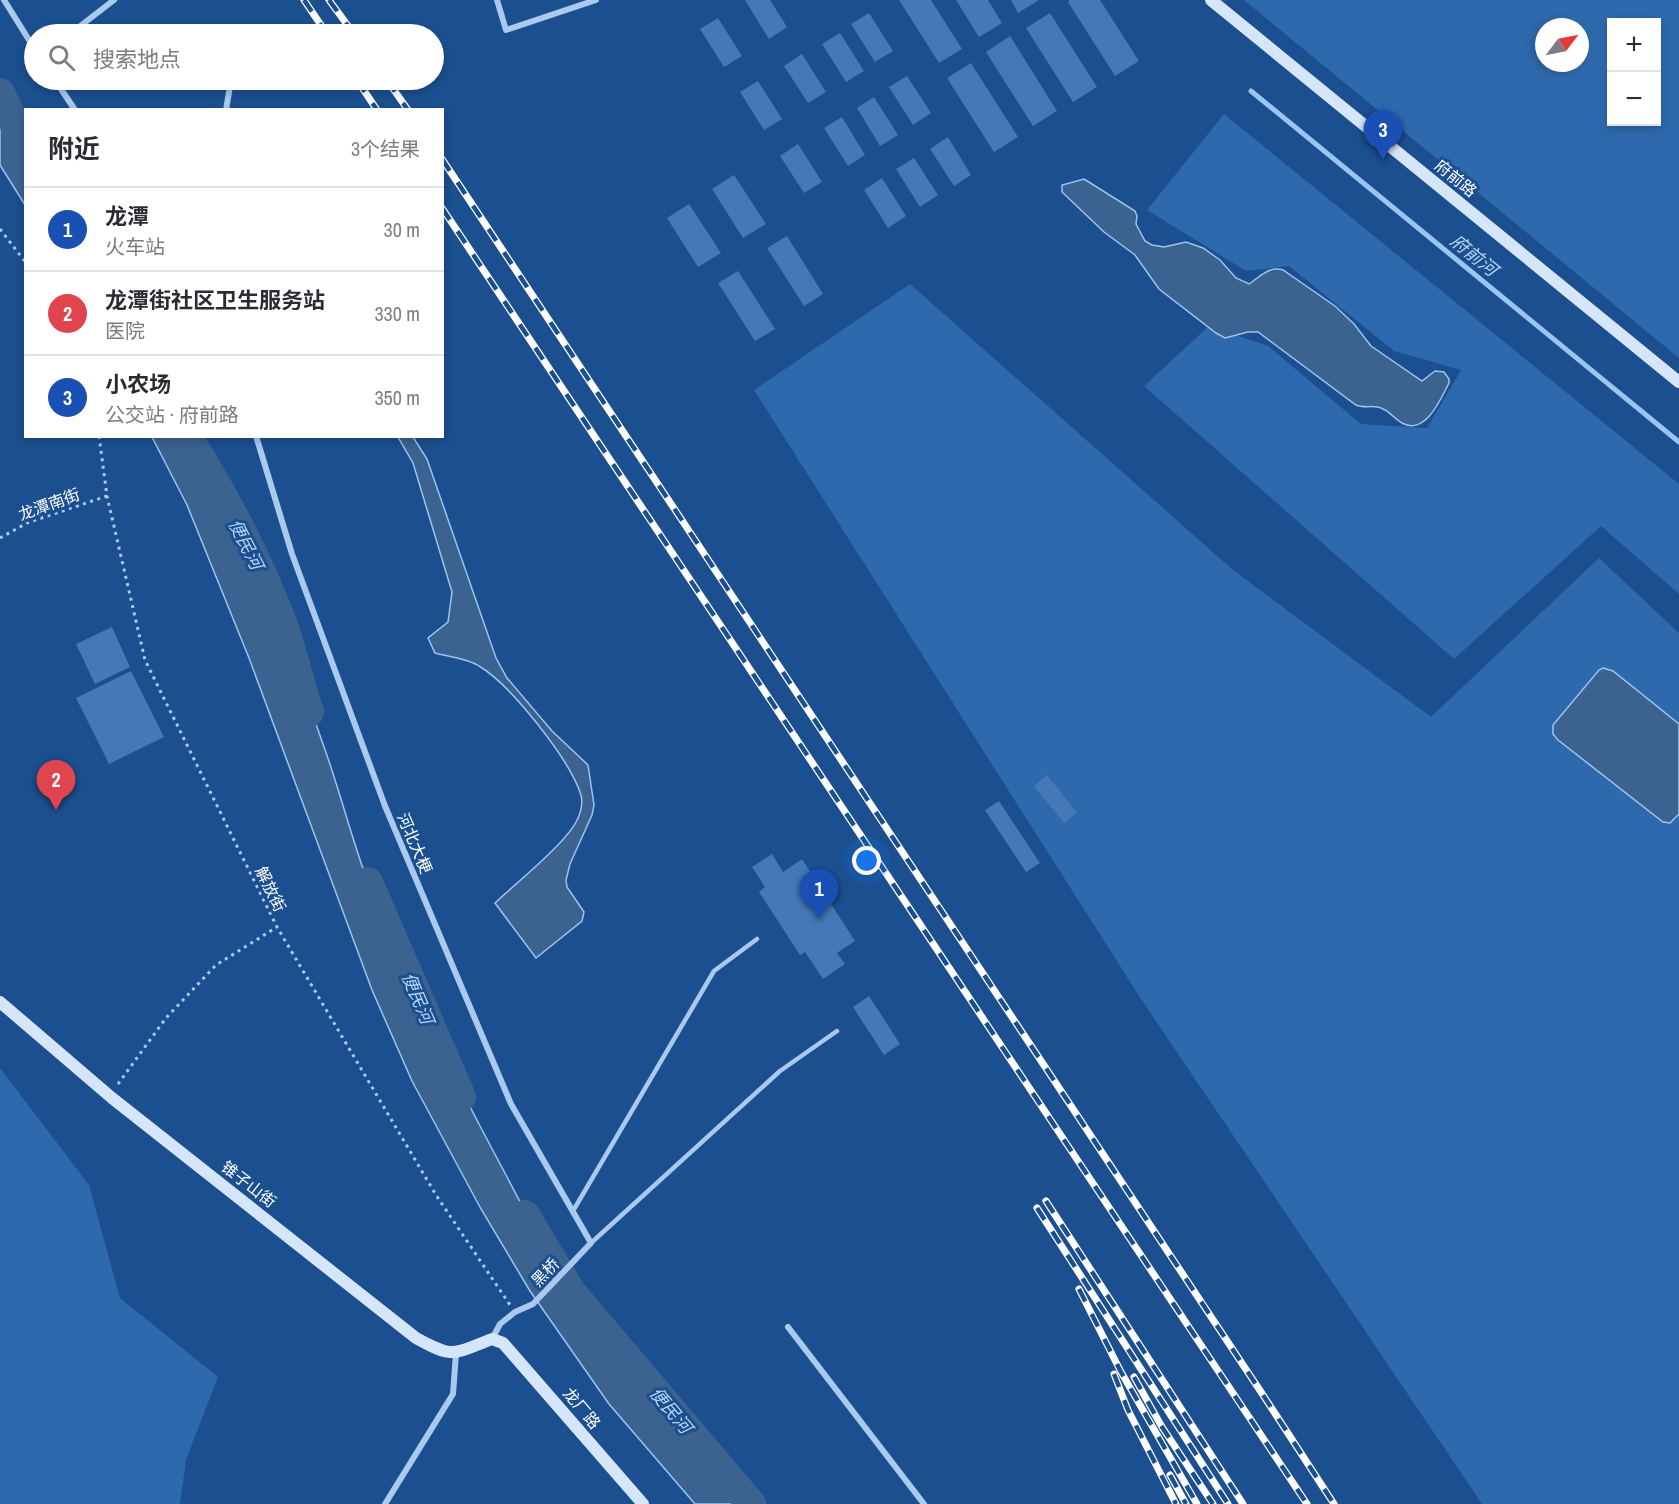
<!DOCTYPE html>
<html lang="zh">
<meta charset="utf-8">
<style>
body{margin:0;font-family:"Archivo Narrow","Noto Sans SC",sans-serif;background:#f7f7f7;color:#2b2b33}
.controls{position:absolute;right:18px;top:18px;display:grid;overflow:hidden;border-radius:0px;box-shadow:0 3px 9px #0003}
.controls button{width:54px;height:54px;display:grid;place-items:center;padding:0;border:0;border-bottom:2px solid #e1e1e2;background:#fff;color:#2b2b33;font:30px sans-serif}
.compass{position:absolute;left:1535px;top:18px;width:54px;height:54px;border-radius:50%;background:#fff;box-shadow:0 3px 9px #0003;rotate:58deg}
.you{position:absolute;left:867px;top:861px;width:21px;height:21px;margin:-15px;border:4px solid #fff;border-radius:50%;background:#1a73e8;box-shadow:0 0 0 9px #1a73e833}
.badge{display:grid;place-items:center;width:39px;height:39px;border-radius:50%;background:#0f766e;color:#fff;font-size:20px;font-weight:700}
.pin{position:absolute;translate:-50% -50px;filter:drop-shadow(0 2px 3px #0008)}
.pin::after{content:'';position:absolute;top:32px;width:21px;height:18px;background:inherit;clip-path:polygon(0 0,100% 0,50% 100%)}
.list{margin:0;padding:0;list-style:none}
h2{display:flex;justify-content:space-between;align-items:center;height:78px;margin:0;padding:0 24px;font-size:26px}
h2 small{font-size:20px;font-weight:400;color:#7c7c81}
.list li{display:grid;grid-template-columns:39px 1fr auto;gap:18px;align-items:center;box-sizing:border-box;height:84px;padding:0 24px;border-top:2px solid #e1e1e2}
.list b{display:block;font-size:22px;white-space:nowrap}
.list p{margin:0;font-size:20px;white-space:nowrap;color:#7c7c81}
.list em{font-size:20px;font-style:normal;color:#7c7c81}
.icon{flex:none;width:33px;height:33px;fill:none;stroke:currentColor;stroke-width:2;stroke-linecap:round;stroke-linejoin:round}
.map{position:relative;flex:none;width:1679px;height:1504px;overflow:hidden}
.search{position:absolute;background:#fff;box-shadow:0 3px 9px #0003;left:24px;top:24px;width:420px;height:66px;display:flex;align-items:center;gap:15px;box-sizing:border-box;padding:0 21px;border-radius:33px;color:#7c7c81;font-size:22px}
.panel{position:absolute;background:#fff;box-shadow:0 3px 9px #0003;left:24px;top:108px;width:420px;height:330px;border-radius:0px}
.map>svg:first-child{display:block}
</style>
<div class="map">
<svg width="1679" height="1504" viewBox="0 0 1679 1504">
<rect width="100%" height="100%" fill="#1b4f8f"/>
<path fill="#2e69ad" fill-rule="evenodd" d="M1244,0h435v358zM1612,22h44v100h-44zM1544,27h36v36h-36z
M1224,114l455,370v110l-78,-68 -147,133 -310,-273 65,-60 59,20 93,78 66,4 34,-58 -67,-19 -105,-85 -43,5 -99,-61z
M910,284l323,286 198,147 168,-159 80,75v871h-197l-341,-505 -387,-609z
M0,1068l89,117 31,113 98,79 -32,83 -6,44h-180z"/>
<path fill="#3c6290" stroke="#9cc4f0" stroke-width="1.5" d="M0,100l25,40v65l-25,-40z
M1084,179l51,32 2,5 -1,8 9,17 7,4 12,2 22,-5 17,6 17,12 16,18 13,6c12,-8 20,-18 34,-14l52,36 19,18 17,22 51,35 13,-10 9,1 5,7v4c-8,15 -23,53 -47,40 -7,-4 -12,-11 -19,-14 -9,-5 -18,0 -27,-4l-98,-73h-10l-23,6 -9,-5 -57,-44 -24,-34 -31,-23 -42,-40v-7z
M152,437h40c51,98 95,202 131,307 16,44 27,89 43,133 38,103 88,201 140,298 25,47 49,98 81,142 46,65 102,128 156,187h-48l-86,-100 -79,-113 -49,-82 -69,-128 -40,-91 -123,-332 -62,-153z
M398,437h15l14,22 69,199 11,20 45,53 36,34 6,40 -2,10 -22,49 -4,16 1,7 17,25 -2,9 -46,37 -41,-55c20,-19 74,-62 83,-85 3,-6 5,-16 3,-23 -11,-35 -70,-110 -102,-129 -12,-8 -30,-9 -44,-13l-7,-15 20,-16 4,-30 -39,-129z
M1603,668l10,3 66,53v90l-9,9 -7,-1 -105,-82 -5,-6v-9l46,-55z"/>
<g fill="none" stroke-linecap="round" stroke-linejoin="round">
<path stroke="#9cc4f0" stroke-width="5" d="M1251,91l428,351"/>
<path stroke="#3c6290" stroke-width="30" d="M0,93l26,55
M187,436c37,59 69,119 94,184 11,30 18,62 28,92
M368,882l93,215
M525,1215l46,77 180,212"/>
</g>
<path fill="#4478b7" d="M745,0h25l17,27 -18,12z
M899,0h32l31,49 -23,14z
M956,0h32l14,23 -23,14z
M1011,0h28l-21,13z
M1070,0h30l39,61 -24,15 -47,-74z
M869,13l24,38 -18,11 -24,-38z
M1050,13l47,74 -24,15 -47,-74z
M718,18l24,38 -18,11 -24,-38z
M840,33l24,38 -18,11 -24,-38z
M1010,36l47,75 -24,15 -47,-74z
M802,54l24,38 -18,11 -24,-37z
M971,63l47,74 -24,15 -47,-74z
M907,76l24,37 -18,12 -24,-38z
M758,81l24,38 -18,11 -24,-38z
M874,97l24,38 -18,11 -23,-38z
M842,117l23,38 -17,11 -24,-38z
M948,137l23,38 -17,11 -24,-37z
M798,144l24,38 -18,11 -24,-37z
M914,158l24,37 -18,12 -24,-38z
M734,175l32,49 -23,14 -31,-49z
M882,178l24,38 -18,12 -24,-38z
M689,204l32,49 -23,14 -31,-49z
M787,236l36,58 -19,12 -37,-58z
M738,271l37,58 -20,12 -37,-58z
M112,627l18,40 -35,17 -19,-40z
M131,671l33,66 -55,27 -33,-66z
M1047,775l30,38 -13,10 -30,-37z
M999,801l41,62 -14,9 -41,-62z
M772,854l11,18 19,-13 53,82 -18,12 8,11 -22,15 -18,-27 -5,3 -41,-63 6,-5 -13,-20z
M869,996l31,48 -16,11 -31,-48z"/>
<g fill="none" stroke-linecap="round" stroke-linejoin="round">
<path stroke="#a9c9ee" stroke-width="3" stroke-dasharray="3 4.5" stroke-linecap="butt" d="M0,229l26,34
M99,436l8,60 38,164 132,267 159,268 74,110
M0,538l27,-15 80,-27
M118,1084l48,-66 50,-53 61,-38"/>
<path stroke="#a9c9ee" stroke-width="4.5" d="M573,1211l141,-240 43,-32
M591,1243l189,-172 57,-40"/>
<path stroke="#a9c9ee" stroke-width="6" d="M4,0l30,48
M497,0l9,30 90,-30
M70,34l44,-34
M55,80l20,30
M226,110l5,-30
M256,436l36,118 93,252 126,298 80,139 -58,61 -18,8 -15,12 -8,15
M788,1327l136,177
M385,1504l68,-110 3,-41"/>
<path stroke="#d6e6fa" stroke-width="12" d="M1211,0l468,382
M0,1002l112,96 304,240c38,21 37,16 76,1l11,4 140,161"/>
<defs>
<path id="rail" d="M304,0l23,34
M329,0l25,34
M357,80l20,30
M387,80l21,30
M442,159l821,1236 71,109
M442,208l865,1296
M1046,1201l197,303
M1037,1208l191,296
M1079,1289l42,83 76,132
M1114,1374l14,36 48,94
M1134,1377l28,50 51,77
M1170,1475l16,29"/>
</defs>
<use href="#rail" stroke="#fff" stroke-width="7"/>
<use href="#rail" stroke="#1b4f8f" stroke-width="4.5" stroke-dasharray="14" stroke-linecap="butt"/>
</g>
<g text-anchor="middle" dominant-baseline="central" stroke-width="6" stroke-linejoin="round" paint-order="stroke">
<g font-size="16" fill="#fff" stroke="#1b4f8f">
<text transform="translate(1456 178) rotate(39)">府前路</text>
<text transform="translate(49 504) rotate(-20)">龙潭南街</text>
<text transform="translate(415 843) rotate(67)">河北大梗</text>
<text transform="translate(271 889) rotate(64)">解放街</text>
<text transform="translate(249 1184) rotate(38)">锥子山街</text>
<text transform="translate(545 1272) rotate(-46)">黑桥</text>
<text transform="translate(582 1408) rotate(50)">龙厂路</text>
</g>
<g font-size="18" font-style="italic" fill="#b5d3f5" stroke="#1b4f8f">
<text transform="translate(1474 255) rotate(39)">府前河</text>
<text transform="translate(246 544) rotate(63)">便民河</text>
<text transform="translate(418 998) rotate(67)">便民河</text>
<text transform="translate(671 1410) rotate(50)">便民河</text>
</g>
</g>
</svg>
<div class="controls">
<button>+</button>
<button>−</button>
</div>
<svg class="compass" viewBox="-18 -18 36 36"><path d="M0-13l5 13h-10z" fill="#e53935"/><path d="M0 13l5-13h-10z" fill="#7c7c81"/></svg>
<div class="you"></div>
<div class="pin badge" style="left:819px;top:919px;background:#1a4fb4">1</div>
<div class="pin badge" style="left:56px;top:810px;background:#e0444e">2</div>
<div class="pin badge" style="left:1383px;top:160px;background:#1a4fb4">3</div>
<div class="search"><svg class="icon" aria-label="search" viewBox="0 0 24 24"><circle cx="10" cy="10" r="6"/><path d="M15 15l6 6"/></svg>搜索地点</div>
<section class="panel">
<h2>附近<small>3个结果</small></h2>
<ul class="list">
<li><span class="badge" style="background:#1a4fb4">1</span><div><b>龙潭</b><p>火车站</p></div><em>30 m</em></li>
<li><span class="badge" style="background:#e0444e">2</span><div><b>龙潭街社区卫生服务站</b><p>医院</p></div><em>330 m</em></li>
<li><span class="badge" style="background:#1a4fb4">3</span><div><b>小农场</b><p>公交站 · 府前路</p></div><em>350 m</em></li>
</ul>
</section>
</div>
